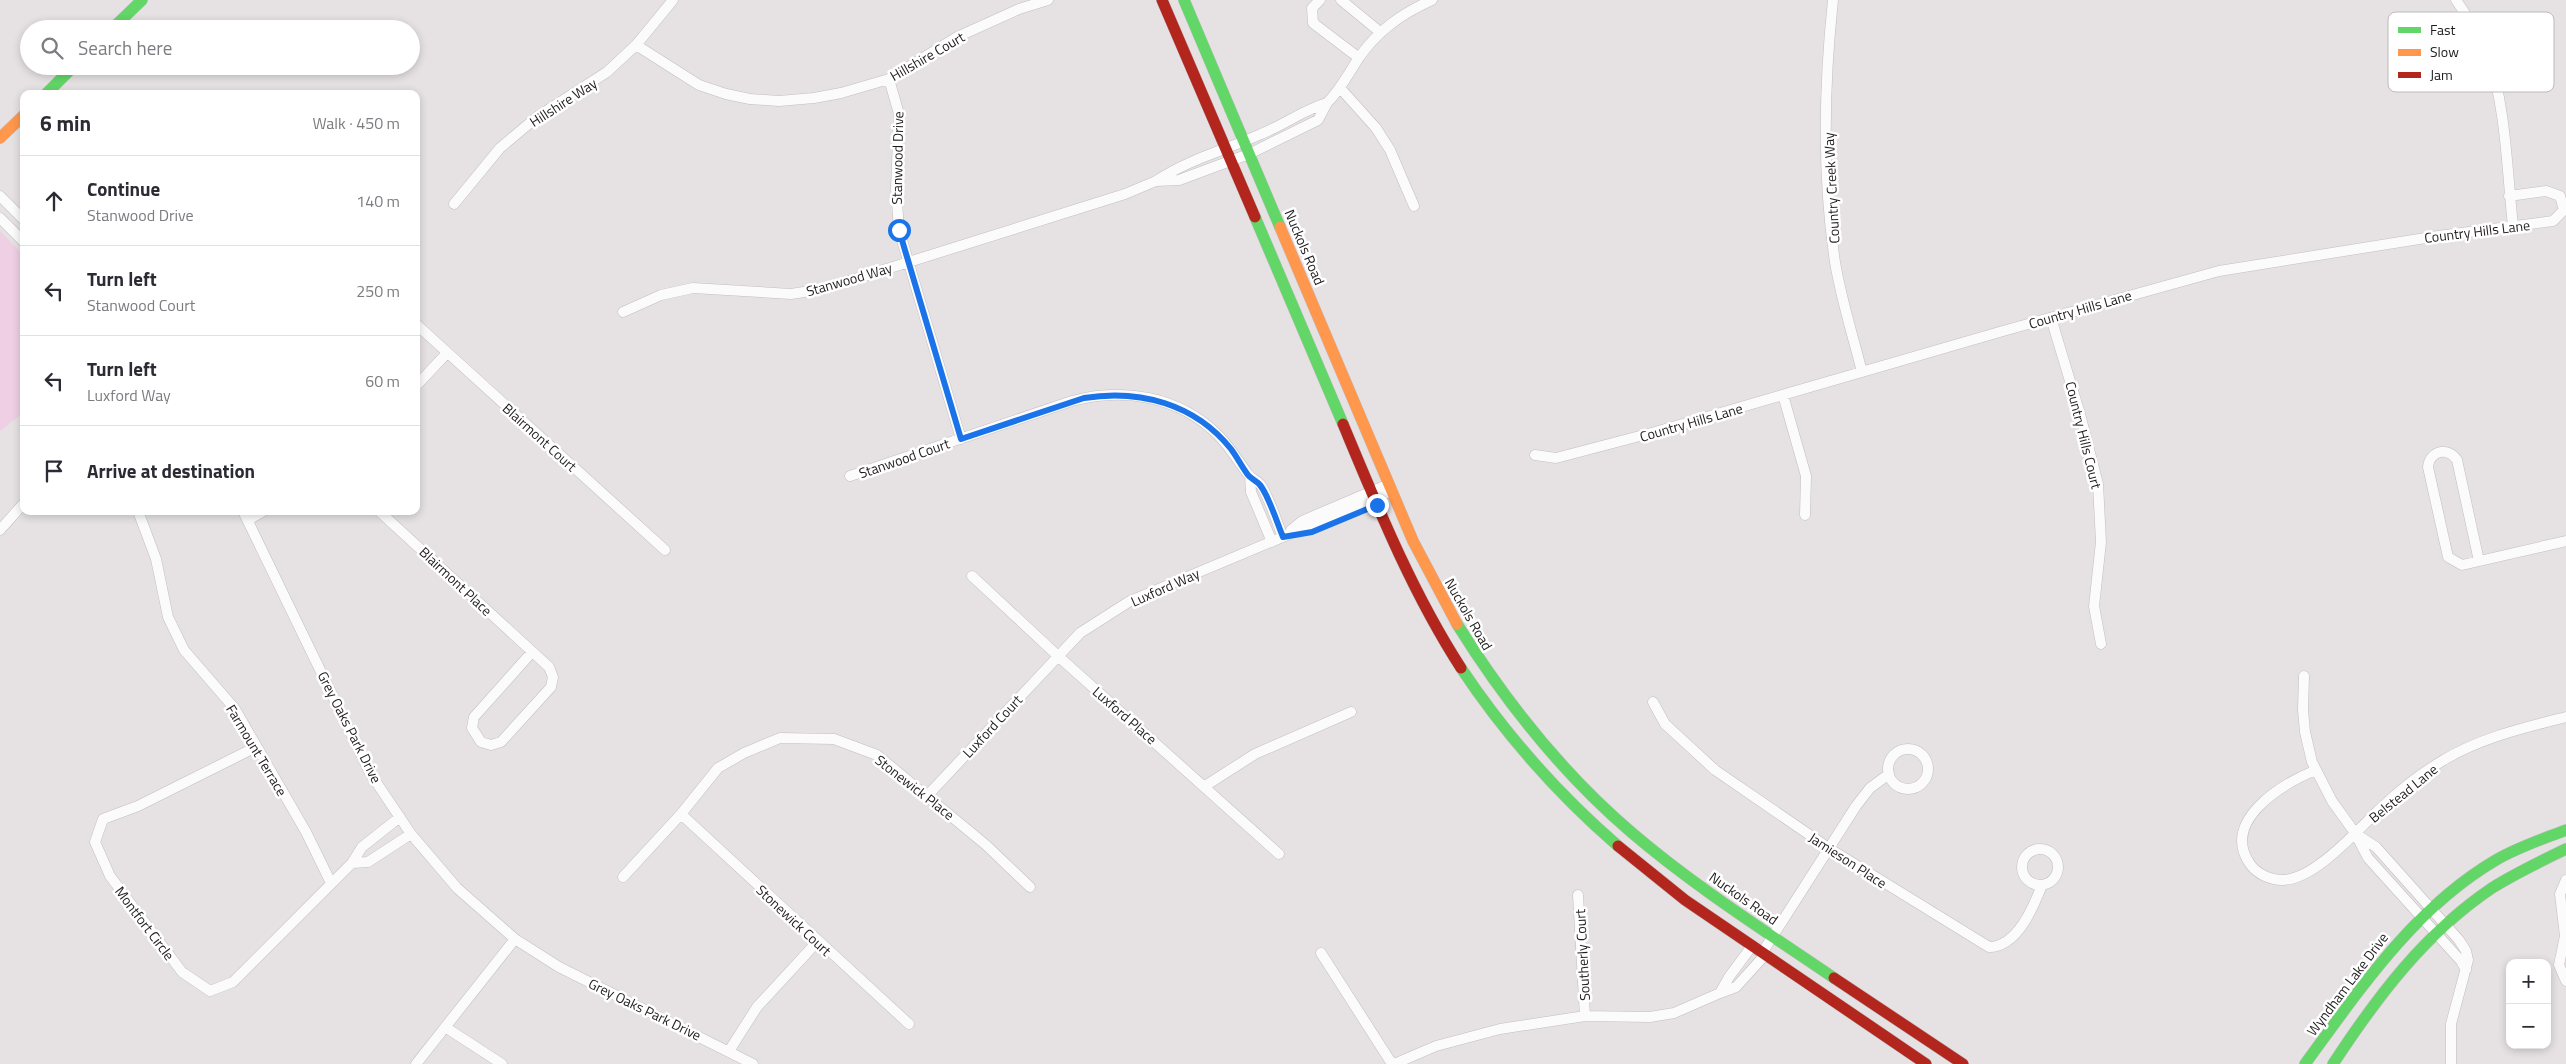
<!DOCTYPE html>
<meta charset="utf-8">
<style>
body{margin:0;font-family:"Titillium Web",sans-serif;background:#f2f2f3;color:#2b2b33}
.controls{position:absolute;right:15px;bottom:15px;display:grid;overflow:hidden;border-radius:10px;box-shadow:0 2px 8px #0003}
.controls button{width:45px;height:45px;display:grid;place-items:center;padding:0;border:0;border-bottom:1px solid #e1e1e2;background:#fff;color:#2b2b33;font:25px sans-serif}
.stop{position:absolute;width:15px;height:15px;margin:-11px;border:4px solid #1a73e8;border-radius:50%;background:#fff}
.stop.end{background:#1a73e8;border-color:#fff;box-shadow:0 1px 5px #0008}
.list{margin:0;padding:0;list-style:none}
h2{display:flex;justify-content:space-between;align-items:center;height:65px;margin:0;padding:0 20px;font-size:21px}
h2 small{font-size:16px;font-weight:400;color:#7c7c81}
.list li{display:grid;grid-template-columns:32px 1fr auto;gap:15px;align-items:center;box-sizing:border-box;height:90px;padding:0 20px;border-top:1px solid #e1e1e2}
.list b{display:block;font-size:19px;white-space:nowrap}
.list p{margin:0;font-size:16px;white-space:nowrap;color:#7c7c81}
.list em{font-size:16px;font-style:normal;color:#7c7c81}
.icon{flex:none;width:28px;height:28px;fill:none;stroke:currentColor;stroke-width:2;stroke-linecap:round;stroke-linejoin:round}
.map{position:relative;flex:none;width:2566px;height:1064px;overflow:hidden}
.search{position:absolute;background:#fff;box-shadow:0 2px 8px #0003;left:20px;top:20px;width:400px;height:55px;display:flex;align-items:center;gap:12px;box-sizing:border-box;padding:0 18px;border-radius:28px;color:#7c7c81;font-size:19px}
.panel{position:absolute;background:#fff;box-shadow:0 2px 8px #0003;left:20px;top:90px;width:400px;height:425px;border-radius:10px}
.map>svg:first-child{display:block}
</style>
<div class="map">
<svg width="2566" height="1064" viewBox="0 0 2566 1064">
<rect width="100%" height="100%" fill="#e6e2e4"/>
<path fill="#efcfe4" d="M0,231l24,25v156l-24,19z"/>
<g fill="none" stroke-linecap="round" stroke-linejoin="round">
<defs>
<path id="street" d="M1320,0l-8,8 1,15 46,35
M1341,0l39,32
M1833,0c-9,85 -11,176 2,262 6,37 18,74 27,110
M2456,0c11,16 23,34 31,53 19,50 20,119 26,173
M636,45l63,40 27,9 24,5 29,2 35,-3 27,-5 48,-14 68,-42 62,-28 29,-9
M889,79l10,35 -3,75 3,41 62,209
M1341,89l35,39 14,22 24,56
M1327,103l-9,17 -69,34 -70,26 -23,1c33,-22 70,-31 105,-47 23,-9 42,-24 66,-31z
M1327,103c14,-14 20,-27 31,-44 19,-28 43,-45 74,-59
M0,196l24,24
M454,204l46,-56 37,-31 70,-45 29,-27 37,-45
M0,218l24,24
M623,312l38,-17 32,-7 98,6 32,-5 302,-95 31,-13
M2051,318l29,96 18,70 3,58 -7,64 7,38
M416,324l249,226
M416,386l31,-33
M1783,395l23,81 -1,39
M1535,455l21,3 99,-26 348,-101 216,-60 219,-35 115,-15 11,-11 -4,-14 -14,-5 -37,5
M850,476l222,-75c51,-14 107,-5 146,34 12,12 20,26 30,39 3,4 8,6 12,10 9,12 17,39 23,53
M1250,476l1,16 21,50
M138,511l18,48 12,58 16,33 51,59 71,123 25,51
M243,511l127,262 41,61 46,54 58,51 44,28 194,97
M379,511l170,156 4,10 -2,10 -50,55 -10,3 -10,-3 -9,-14 2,-11 58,-65
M248,520l16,-9
M0,530l24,-27
M1291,530l11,-9 87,-37
M2479,561l-22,-101c-10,-14 -27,-9 -29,7l20,90 14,8 104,-24
M972,576l86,80 221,198
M2304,676l-1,34 2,22 7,30 20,39 23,32 13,25 93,103 5,9
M1653,702l12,22 50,46 115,79 159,98c28,0 44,-39 53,-62
M256,747l-118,59 -35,13 -8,23 15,34 72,96 28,19 23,-9 119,-119
M1888 769a20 20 0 1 1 40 0a20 20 0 1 1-40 0Z
M2316,770c-34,14 -96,51 -66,94 7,10 20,16 33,16 33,-1 75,-51 99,-73 18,-17 38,-33 60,-46 38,-23 81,-33 124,-44
M1205,786l50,-32 96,-42
M927,796l153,-163 50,-32 262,-110
M681,814l228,210
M400,817l-38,30 -10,16 16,-1 43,-28
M2356,834l20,13 83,93 7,11 2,9 -17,64v40
M2022 867a18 18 0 1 1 36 0a18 18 0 1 1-36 0Z
M623,877l58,-63 37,-46 26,-15 36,-15 54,1 43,16 109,90 44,42
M2566,880l-6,14 5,42 -6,29 7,16
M1578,895l7,121
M1752,946l-23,31 -9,16 16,-6 29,-32
M1321,953l71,111
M1762,953l94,-147 14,-18 19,-14
M445,1027l57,37
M729,1051l28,-44 60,-65
M416,1064l99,-125
M1394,1064l42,-18 64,-17 85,-13 65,1 24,-4 46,-20"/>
<path id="fast" d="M1184,0l96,227
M112,29l30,-29
M46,94l28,-28
M1255,217l88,207
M1457,624c48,77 105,149 174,208 63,54 134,99 203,146
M1461,668c44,66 97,126 157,178
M2305,1064c55,-75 109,-156 191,-204 22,-13 47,-21 70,-30
M2333,1064c44,-67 92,-131 159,-176 24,-15 49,-27 74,-39"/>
<path id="slow" d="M0,138l24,-23
M1280,227l133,314 44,83"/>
<path id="jam" d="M1162,0l93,217
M1343,424c35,84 69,168 118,244
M1618,846l67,54 241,164
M1834,978l129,86"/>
</defs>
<use href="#street" stroke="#c2bec0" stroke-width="11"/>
<use href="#fast" stroke="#c2bec0" stroke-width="12"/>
<use href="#slow" stroke="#c2bec0" stroke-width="12"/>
<use href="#jam" stroke="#c2bec0" stroke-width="12"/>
<use href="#street" stroke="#fbfbfb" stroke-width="10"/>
<use href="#fast" stroke="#63d668" stroke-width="11"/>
<use href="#slow" stroke="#ff974d" stroke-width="11"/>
<use href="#jam" stroke="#b3261e" stroke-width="11"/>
</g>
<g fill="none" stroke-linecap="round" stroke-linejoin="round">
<path stroke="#1a73e8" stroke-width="6" d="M899,230l62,209 123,-41c56,-9 111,6 147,51 6,8 11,18 17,26 3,4 9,6 12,10 9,11 17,38 23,52l29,-5 65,-27"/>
</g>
<g text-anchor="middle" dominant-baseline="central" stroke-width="5" stroke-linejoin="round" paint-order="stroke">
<g font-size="14" fill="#1f1c1e" stroke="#fff">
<text transform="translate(927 56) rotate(-30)">Hillshire Court</text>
<text transform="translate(563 102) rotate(-33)">Hillshire Way</text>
<text transform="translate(897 158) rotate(-89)">Stanwood Drive</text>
<text transform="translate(1831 188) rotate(-93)">Country Creek Way</text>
<text transform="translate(2477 231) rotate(-7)">Country Hills Lane</text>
<text transform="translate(1305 247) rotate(67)">Nuckols Road</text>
<text transform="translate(849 279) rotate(-16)">Stanwood Way</text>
<text transform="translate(2080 309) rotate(-16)">Country Hills Lane</text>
<text transform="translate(1691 422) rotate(-16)">Country Hills Lane</text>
<text transform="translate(2084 435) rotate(76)">Country Hills Court</text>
<text transform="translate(540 437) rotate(42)">Blairmont Court</text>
<text transform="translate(904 458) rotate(-19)">Stanwood Court</text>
<text transform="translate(456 581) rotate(43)">Blairmont Place</text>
<text transform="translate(1165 587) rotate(-24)">Luxford Way</text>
<text transform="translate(1469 614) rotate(60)">Nuckols Road</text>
<text transform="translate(1125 715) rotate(41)">Luxford Place</text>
<text transform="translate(992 726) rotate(-47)">Luxford Court</text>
<text transform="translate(350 727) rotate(63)">Grey Oaks Park Drive</text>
<text transform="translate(257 750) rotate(59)">Farmount Terrace</text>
<text transform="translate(915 787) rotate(38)">Stonewick Place</text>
<text transform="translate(2403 793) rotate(-39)">Belstead Lane</text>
<text transform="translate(1848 860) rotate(33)">Jamieson Place</text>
<text transform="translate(1744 898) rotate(35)">Nuckols Road</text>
<text transform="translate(794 920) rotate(43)">Stonewick Court</text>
<text transform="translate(145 923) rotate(53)">Montfort Circle</text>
<text transform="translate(1582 955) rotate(-93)">Southerly Court</text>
<text transform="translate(2347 984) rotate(-53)">Wyndham Lake Drive</text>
<text transform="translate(645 1009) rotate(26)">Grey Oaks Park Drive</text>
</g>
</g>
<rect x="2388" y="12" width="166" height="80" rx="8" fill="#fff" stroke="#bcbbbc" stroke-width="1"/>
<rect x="2398" y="27" width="23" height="6" fill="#63d668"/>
<rect x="2398" y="49" width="23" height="7" fill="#ff974d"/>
<rect x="2398" y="72" width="23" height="6" fill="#b3261e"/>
<g font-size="14" fill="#1f1c1e">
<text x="2430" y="35">Fast</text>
<text x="2430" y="57">Slow</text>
<text x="2430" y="80">Jam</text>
</g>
</svg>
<div class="controls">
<button>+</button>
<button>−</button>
</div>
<div class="stop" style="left:899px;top:230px"></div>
<div class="stop end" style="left:1377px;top:505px"></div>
<div class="search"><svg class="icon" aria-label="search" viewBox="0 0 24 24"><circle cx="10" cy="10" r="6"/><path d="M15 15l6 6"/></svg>Search here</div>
<section class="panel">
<h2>6 min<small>Walk · 450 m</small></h2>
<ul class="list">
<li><svg class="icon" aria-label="ahead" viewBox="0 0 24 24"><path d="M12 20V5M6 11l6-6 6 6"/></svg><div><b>Continue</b><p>Stanwood Drive</p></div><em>140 m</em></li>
<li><svg class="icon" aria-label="left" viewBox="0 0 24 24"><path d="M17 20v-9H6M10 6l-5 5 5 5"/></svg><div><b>Turn left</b><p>Stanwood Court</p></div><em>250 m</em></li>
<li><svg class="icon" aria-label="left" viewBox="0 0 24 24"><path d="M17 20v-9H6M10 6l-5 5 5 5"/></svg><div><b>Turn left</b><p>Luxford Way</p></div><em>60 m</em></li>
<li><svg class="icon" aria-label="arrive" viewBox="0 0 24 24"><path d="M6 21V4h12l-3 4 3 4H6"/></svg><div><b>Arrive at destination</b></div></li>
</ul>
</section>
</div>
